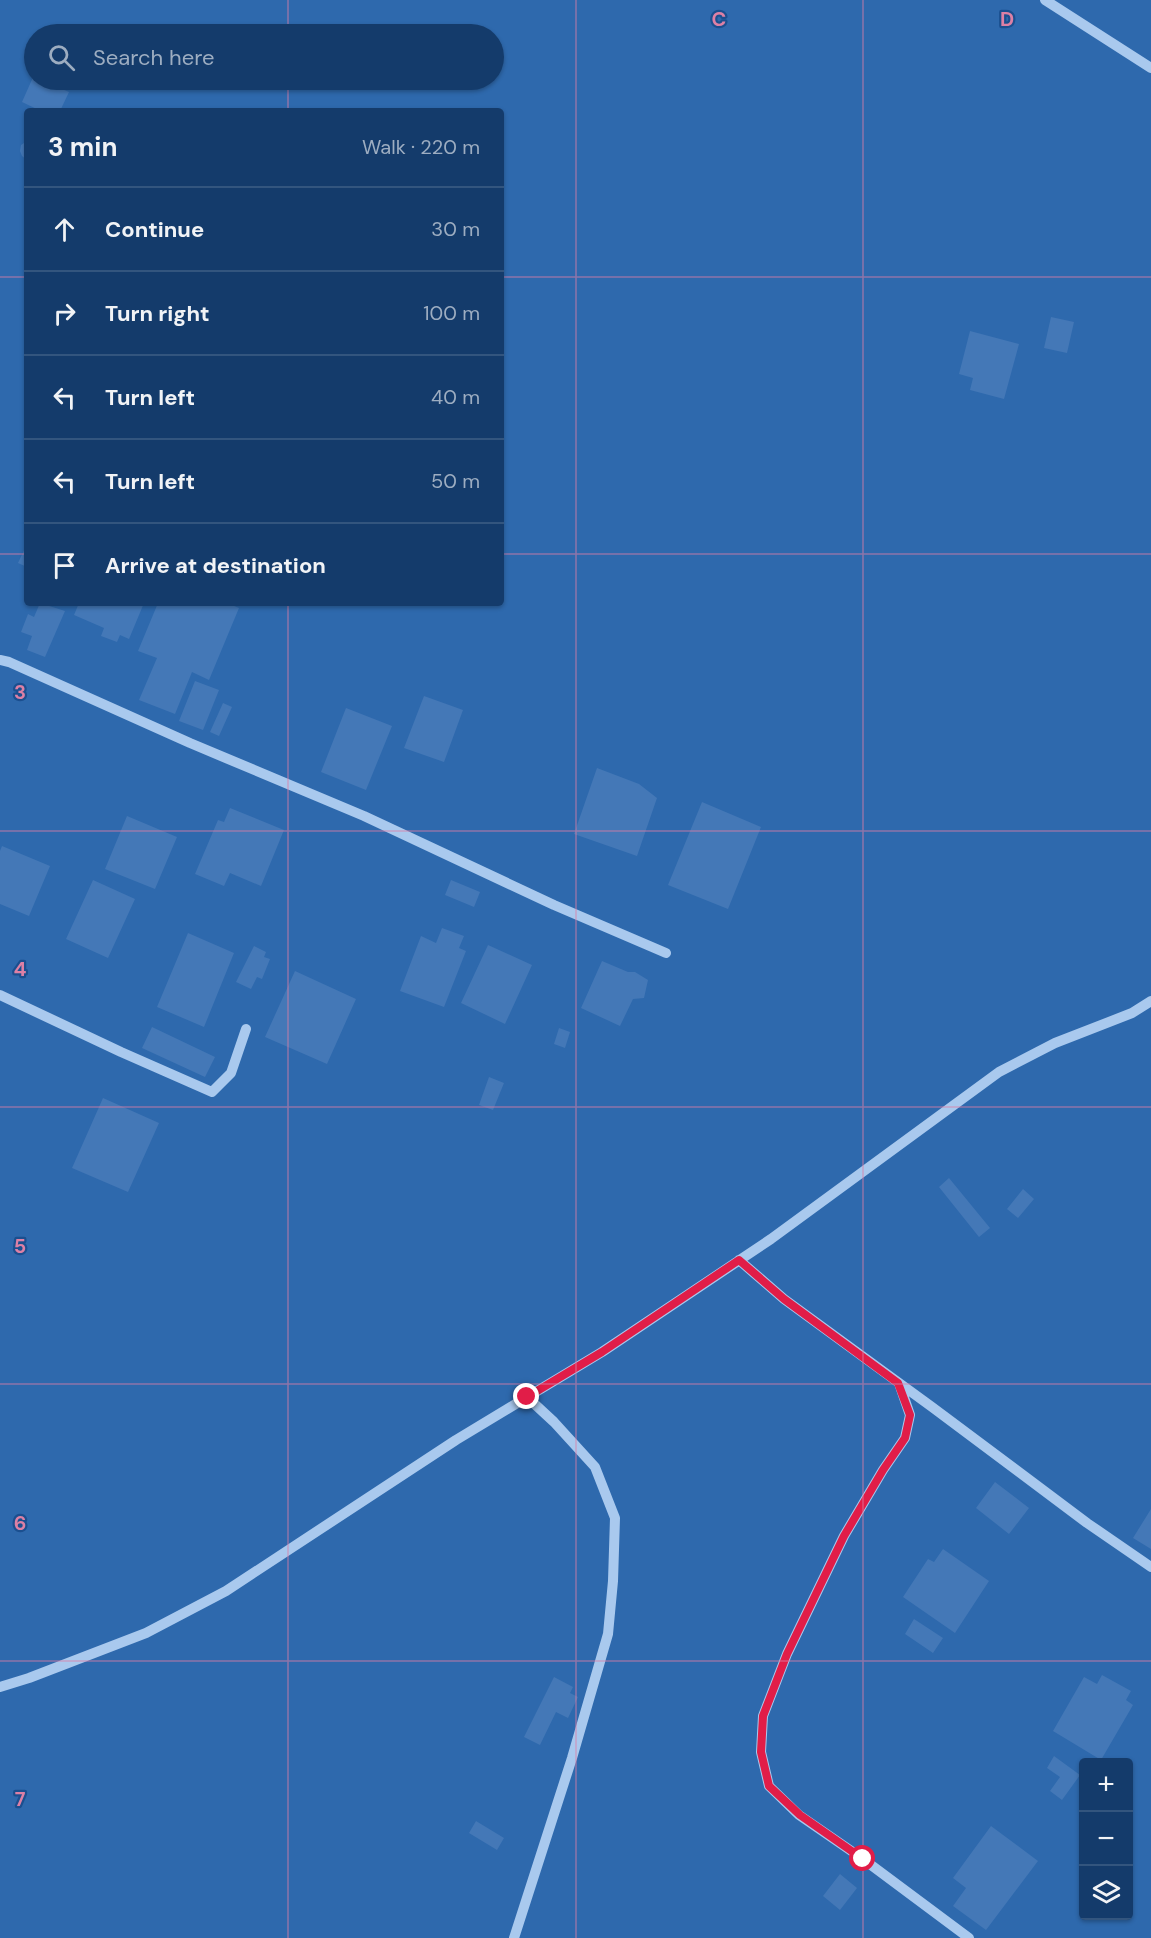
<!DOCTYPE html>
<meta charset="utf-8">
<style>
body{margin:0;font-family:"DM Sans",sans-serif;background:#214673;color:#f1f3f6}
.controls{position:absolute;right:18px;bottom:18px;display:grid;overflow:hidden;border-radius:6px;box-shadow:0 2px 4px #0004}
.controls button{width:54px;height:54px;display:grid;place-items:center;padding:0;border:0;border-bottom:2px solid #33557e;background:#143b6b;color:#f1f3f6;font:30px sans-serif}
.stop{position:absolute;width:18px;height:18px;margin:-14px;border:4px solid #e11d48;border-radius:50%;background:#fff}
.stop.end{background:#e11d48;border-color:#fff;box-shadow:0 2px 6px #0008}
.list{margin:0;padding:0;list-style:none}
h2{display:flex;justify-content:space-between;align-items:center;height:78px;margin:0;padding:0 24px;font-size:26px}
h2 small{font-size:20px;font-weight:400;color:#9dadc1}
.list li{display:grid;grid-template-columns:39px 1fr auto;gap:18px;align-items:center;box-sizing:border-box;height:84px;padding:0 24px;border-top:2px solid #33557e}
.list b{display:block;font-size:22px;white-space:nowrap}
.list em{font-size:20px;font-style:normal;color:#9dadc1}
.icon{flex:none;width:33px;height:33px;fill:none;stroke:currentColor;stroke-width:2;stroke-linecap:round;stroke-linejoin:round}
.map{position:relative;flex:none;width:1151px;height:1938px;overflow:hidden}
.search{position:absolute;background:#143b6b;box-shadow:0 2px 4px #0004;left:24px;top:24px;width:480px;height:66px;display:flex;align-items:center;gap:15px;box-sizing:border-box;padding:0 21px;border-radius:33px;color:#9dadc1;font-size:22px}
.panel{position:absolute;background:#143b6b;box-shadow:0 2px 4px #0004;left:24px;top:108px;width:480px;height:498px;border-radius:6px}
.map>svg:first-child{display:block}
</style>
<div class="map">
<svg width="1151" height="1938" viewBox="0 0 1151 1938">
<rect width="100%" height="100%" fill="#1b4f8f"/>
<path fill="#2e69ad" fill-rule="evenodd" d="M0,0h1151v1938h-1151zM34,34h460v46h-460zM27,111h474v492h-474zM1084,1762h44v154h-44z"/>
<path fill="#4478b7" d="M34,75v5h7l28,12 -9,19 -8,-2 -1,2h-10l-19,-9z
M27,141v19l-5,-4 -2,-5 1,-6z
M1051,317l23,5 -7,31 -23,-5z
M970,331l49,13 -15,55 -34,-9 3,-12 -14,-4z
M27,544v23l-9,-4z
M40,603l25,8 -20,46 -18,-7 5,-14 -11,-4 7,-18 6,3z
M79,603h65l-15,36 -9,-4 -3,7 -16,-6 3,-8 -30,-13z
M158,603h69l12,5 -30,72 -17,-8 -17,42 -36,-14 18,-42 -19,-7z
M195,681l24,9 -16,40 -24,-9z
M424,696l39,14 -19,52 -40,-14z
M223,703l9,4 -13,29 -9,-4z
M346,708l46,18 -26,64 -45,-18z
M597,768l42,16 18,14 -20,58 -63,-22z
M702,802l59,25 -33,82 -60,-24z
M230,808l54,22 -23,56 -31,-13 -6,13 -29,-12 23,-54 6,2z
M127,816l50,21 -22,52 -50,-20z
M2,846l48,20 -21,50 -29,-12v-53z
M93,880l42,19 -27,59 -42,-19z
M451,880l29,12 -6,15 -29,-12z
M442,928l22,8 -5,12 7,3 -22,56 -44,-16 21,-55 15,7z
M188,933l46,20 -30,74 -47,-20z
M488,945l44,20 -27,59 -44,-21z
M254,946l12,6 -2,5 6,2 -8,20 -5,-2 -6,12 -15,-7z
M602,961l26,11h7l13,8 -4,18 -11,1 -13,27 -39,-18z
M295,971l61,28 -29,65 -62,-27z
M152,1027l63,30 -10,20 -63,-29z
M559,1028l11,4 -5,16 -11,-4z
M489,1077l15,6 -11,27 -14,-5z
M103,1098l56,25 -31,69 -56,-24z
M949,1178l41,50 -11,9 -40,-50z
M1023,1189l11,10 -16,19 -11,-9z
M995,1482l34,26 -20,26 -33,-26z
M1151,1509v40l-18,-11z
M943,1549l46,32 -34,52 -52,-36 25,-38 6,3z
M914,1619l29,19 -10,15 -28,-19z
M1102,1675l29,16 -5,9 7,5 -32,55 -48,-29 31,-54 13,7z
M554,1677l19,10 -3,6 8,4 -10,21 -12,-6 -16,33 -16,-8z
M1054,1756l26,19 -18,25 -12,-9 10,-14 -13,-9z
M476,1821l28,17 -7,12 -28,-17z
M991,1826l47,35 -52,69 -33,-24 13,-18 -13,-10z
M840,1874l17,14 -17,22 -17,-14z"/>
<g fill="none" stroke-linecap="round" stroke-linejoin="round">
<path stroke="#a9c9ee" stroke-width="10" d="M1045,0l106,68
M0,660l9,2 181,81 174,73 190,89 112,48
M0,995l121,57 91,40 19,-19 15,-44
M739,1260l45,39 148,108 155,116 64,44
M899,1383l11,32 -5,23 -22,32 -39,66 -57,118 -24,62 -2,36 8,34 30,29 64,44 106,79
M0,1687l29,-9 117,-45 80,-42 230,-151 146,-88 169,-113 228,-167 56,-29 77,-30 19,-12
M514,1938l58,-180 36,-124 5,-53 2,-63 -20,-51 -41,-45 -27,-25"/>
</g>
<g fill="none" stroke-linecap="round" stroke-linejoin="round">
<path stroke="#e11d48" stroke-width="8" d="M527,1397l75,-45 137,-92 45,39 114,84 12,32 -5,23 -22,32 -39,66 -57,118 -24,62 -2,36 8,34 31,29 63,44"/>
</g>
<path fill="none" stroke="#dd80a5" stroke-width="1.5" stroke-opacity="0.55" d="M288,0v34M576,0v1938M863,0v1938M288,80v31M0,277h27M501,277h650M0,554h27M501,554h650M288,603v1335M0,831h1151M0,1107h1151M0,1384h1151M0,1661h1151"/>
<g font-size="20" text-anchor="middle" font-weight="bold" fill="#dd80a5" stroke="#1b4f8f" stroke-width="4.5" stroke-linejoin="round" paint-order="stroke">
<text x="719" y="26">C</text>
<text x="1007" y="26">D</text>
<text x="20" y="699">3</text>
<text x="20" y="976">4</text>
<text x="20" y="1253">5</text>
<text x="20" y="1530">6</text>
<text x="20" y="1806">7</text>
</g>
</svg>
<div class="controls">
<button>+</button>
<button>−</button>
<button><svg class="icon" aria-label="layers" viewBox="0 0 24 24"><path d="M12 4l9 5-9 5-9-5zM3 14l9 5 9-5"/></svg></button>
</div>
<div class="stop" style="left:863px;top:1859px"></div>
<div class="stop end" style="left:527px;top:1397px"></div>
<div class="search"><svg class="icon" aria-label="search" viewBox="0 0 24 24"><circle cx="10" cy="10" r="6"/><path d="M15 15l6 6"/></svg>Search here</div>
<section class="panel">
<h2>3 min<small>Walk · 220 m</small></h2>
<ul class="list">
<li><svg class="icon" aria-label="ahead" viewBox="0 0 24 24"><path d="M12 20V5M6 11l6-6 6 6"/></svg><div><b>Continue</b></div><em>30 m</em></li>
<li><svg class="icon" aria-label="right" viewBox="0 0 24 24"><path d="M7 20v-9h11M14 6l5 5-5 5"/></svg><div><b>Turn right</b></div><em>100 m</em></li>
<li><svg class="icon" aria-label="left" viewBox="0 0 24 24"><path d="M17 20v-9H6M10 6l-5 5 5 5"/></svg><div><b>Turn left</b></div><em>40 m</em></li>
<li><svg class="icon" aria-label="left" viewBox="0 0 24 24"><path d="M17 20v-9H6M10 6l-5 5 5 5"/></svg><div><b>Turn left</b></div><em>50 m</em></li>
<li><svg class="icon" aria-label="arrive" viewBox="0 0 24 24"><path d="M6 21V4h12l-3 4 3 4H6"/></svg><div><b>Arrive at destination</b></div></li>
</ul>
</section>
</div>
